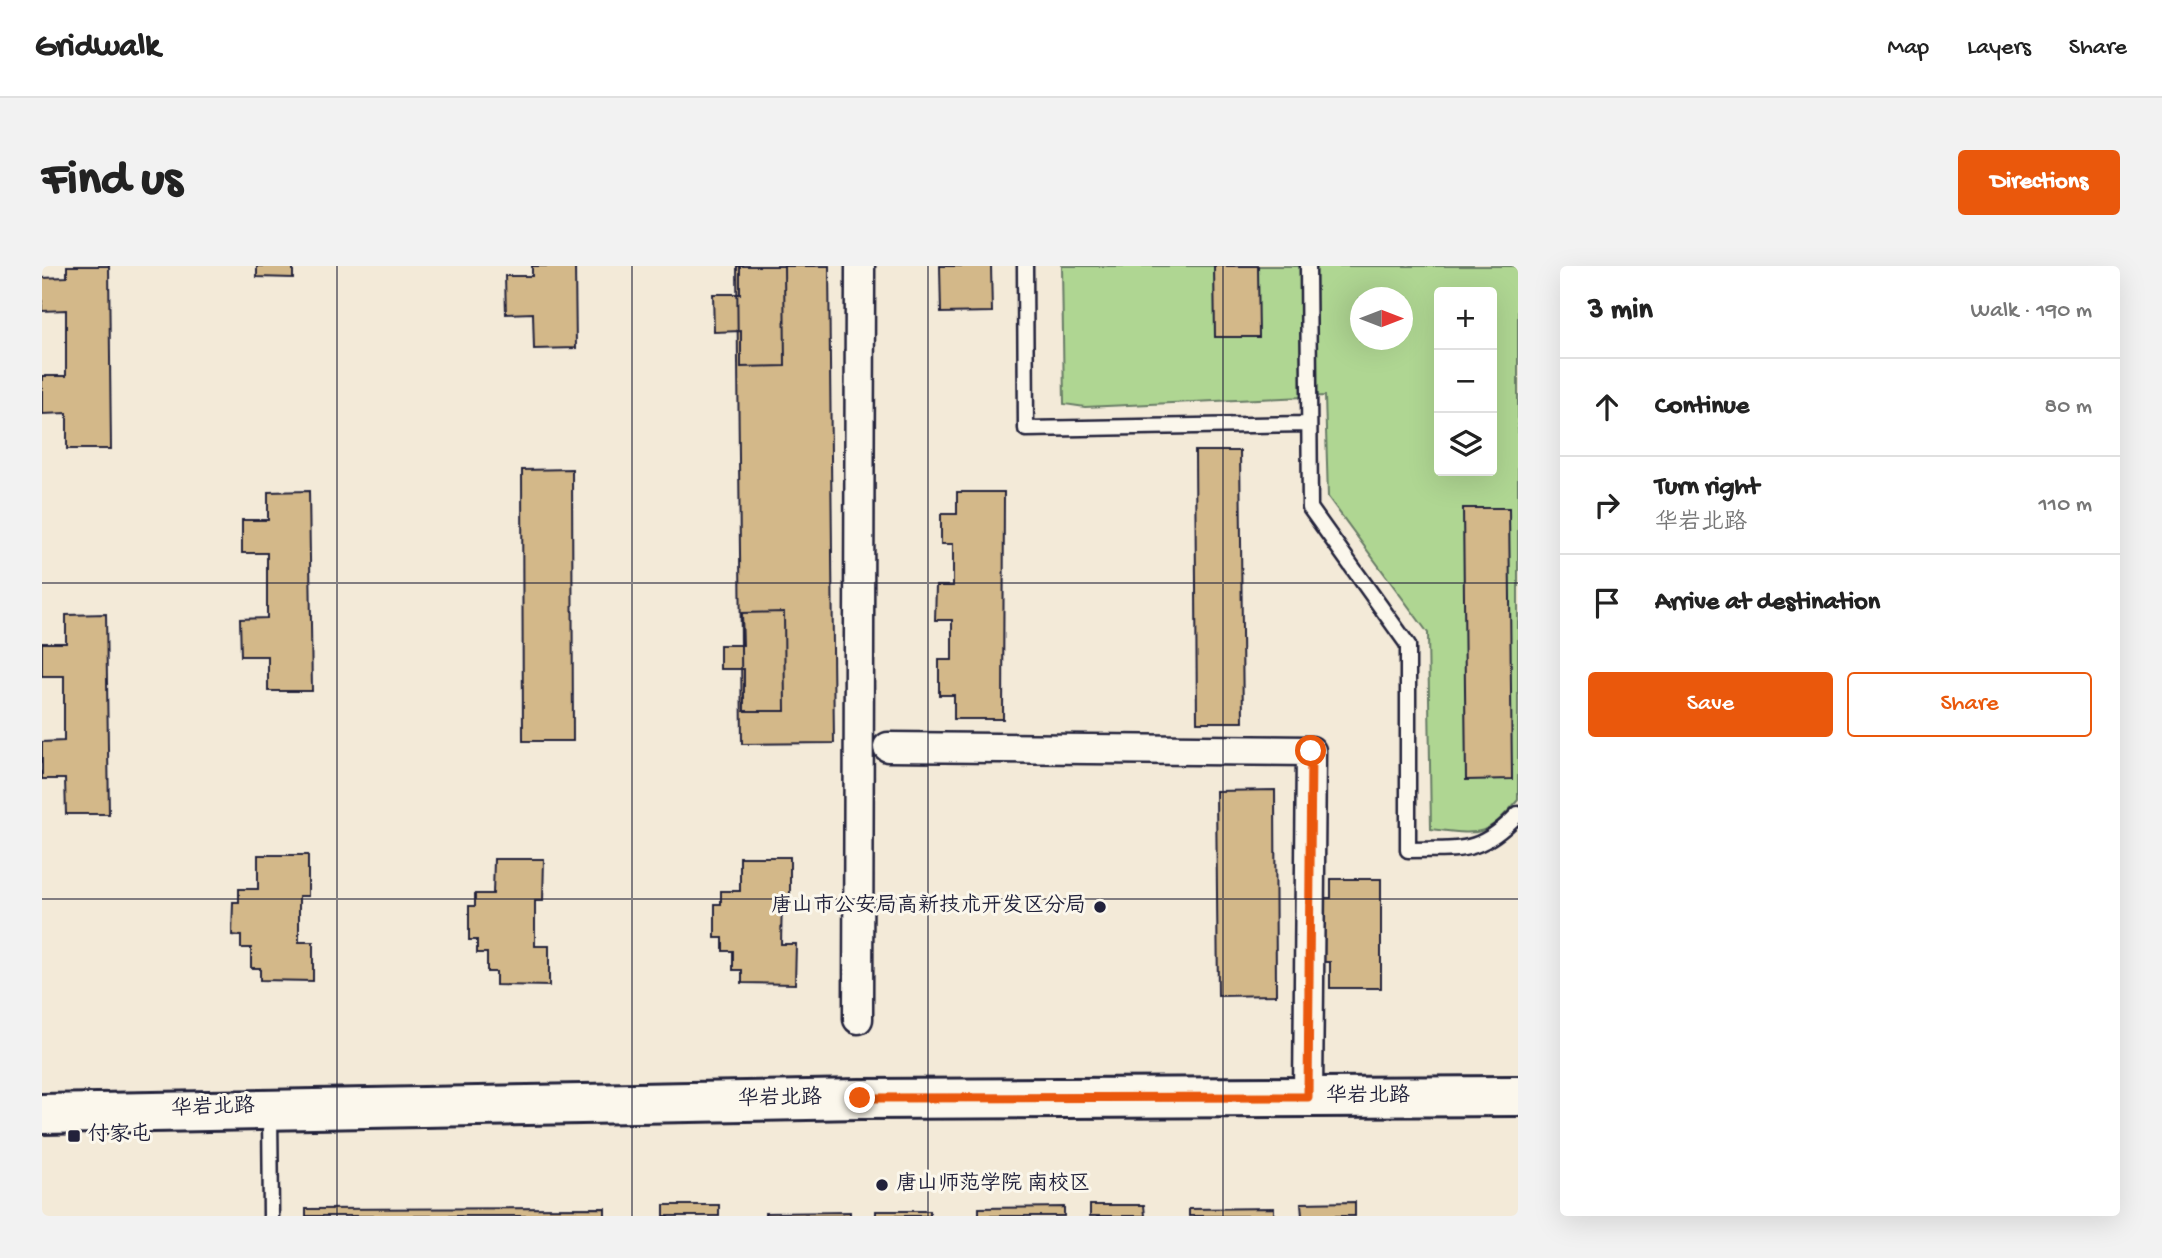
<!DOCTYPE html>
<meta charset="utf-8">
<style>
body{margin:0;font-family:"Gochi Hand","LXGW WenKai TC",sans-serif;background:#f2f2f2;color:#222}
.controls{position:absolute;right:21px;top:21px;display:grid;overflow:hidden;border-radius:7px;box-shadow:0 7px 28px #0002}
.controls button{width:63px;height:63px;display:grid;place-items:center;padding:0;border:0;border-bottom:2px solid #e0e0e0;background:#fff;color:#222;font:35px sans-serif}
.compass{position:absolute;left:1308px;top:21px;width:63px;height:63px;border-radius:50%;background:#fff;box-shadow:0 7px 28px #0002;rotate:90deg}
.stop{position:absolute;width:21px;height:21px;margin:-16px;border:5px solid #ea580c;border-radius:50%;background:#fff}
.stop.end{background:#ea580c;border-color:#fff;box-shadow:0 2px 7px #0008}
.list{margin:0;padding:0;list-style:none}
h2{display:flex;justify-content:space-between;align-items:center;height:91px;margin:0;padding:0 28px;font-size:30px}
h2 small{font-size:23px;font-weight:400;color:#767676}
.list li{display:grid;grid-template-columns:46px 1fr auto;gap:21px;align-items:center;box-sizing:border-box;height:98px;padding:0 28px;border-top:2px solid #e0e0e0}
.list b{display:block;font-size:26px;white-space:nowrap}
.list p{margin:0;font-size:23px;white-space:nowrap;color:#767676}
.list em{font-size:23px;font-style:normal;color:#767676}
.actions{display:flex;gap:14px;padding:21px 28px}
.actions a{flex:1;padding:16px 0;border:2px solid #ea580c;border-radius:7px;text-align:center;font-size:24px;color:#ea580c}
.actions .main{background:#ea580c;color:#fff}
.icon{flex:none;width:38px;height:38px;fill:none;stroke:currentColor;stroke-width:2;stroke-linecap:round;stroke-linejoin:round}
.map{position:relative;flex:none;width:1476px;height:950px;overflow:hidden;border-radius:7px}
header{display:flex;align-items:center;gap:42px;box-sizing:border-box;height:98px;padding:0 35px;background:#fff;border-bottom:2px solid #e0e0e0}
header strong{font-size:33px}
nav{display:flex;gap:38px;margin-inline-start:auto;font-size:24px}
.intro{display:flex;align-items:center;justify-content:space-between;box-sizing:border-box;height:168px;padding:0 42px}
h1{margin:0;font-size:49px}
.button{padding:18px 32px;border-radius:7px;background:#ea580c;color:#fff;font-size:24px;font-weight:700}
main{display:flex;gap:42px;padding:0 42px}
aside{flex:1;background:#fff;border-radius:7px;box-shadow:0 7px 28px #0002}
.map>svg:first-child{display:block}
</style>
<header>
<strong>Gridwalk</strong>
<nav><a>Map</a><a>Layers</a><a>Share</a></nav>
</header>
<div class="intro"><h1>Find us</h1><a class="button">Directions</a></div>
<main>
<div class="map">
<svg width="1476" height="950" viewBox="0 0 1476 950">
<rect width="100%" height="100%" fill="#f3ead8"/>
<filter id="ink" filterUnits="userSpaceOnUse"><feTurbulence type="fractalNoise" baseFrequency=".0143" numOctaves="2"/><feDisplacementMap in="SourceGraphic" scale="14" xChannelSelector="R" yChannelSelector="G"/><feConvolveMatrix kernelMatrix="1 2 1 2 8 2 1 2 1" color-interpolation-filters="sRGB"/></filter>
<g filter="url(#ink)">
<path fill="#afd692" stroke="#687c66" stroke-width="2" fill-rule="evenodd" d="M1020,0h456v534c-33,38 -38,35 -87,29l-3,-196 -100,-136 -3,-101 -240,11 -21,-3zM1397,26h53v179h-53zM1318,32h42v42h-42z"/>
<path fill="#d3b889" stroke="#22223b" stroke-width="2" d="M25,0h42l2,183h-44v-36l-25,1v-38h24v-66l-24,1v-33l25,-1z
M215,0h36v12l-36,-1z
M490,0h43l1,82 -42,1 -1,-36 -27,1 -1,-38h27z
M695,0h92l5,477 -92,1z
M698,0h44l1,100 -44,1v-36l-27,1 -1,-38h27z
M898,0h51l1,46 -51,1z
M1172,0h44l1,71h-44z
M1153,185h45l3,271h-46z
M530,203l1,272h-50l-1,-271z
M267,225l3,200h-44v-35h-27l-1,-37 27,-1v-65h-25v-33h26v-28z
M915,226h47l-1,227h-49v-24h-15v-35h13v-40h-17l1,-34h17v-42h-12v-30h16z
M1421,242h46l3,271 -46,1z
M742,346l1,99h-41v-42h-24v-24h23l-1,-32z
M64,348l3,200h-43l-1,-35h-23v-37l22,-1v-65h-22v-33h24v-28z
M1233,524l1,205 -58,1 -2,-205z
M216,589h50v41h-9v46h14v39l-53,-1v-12h-9v-20h-10v-12l-9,-1 1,-33h6v-13h19z
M698,591h50v41h-8l-1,46h15l-1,40 -53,-1v-13h-9v-19h-10v-13h-8v-34h6v-13h19z
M452,593h50l-1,42h-8v45h14v40l-53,-1v-13h-9v-19h-10v-13h-8v-34h6v-12h18z
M1289,613h50v109h-51v-26h-11v-64h12z
M1313,936v14h-53l-1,-13z
M622,939h55v11h-55z
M1048,939h54l1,11h-55z
M1022,941v9h-85v-8z
M563,942v8h-299v-7z
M1232,942v8h-85v-7z
M834,945h54v5h-54z
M808,946v4h-85v-3z"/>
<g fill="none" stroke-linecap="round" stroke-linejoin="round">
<defs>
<path id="lane" d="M983,0l1,163 282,-5
M1266,0l2,242 98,137v205c53,-1 71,5 110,-36
M228,846l1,104"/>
<path id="street" d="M846,481l423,4 -3,346
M816,753l2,-753"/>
<path id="secondary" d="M0,848l818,-15 658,-3"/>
</defs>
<use href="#lane" stroke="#22223b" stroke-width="19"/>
<use href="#street" stroke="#22223b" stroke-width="33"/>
<use href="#secondary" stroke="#22223b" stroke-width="44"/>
<use href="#lane" stroke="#fbf7ec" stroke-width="14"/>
<use href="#street" stroke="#fbf7ec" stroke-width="28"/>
<use href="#secondary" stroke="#fbf7ec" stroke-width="38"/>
</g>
</g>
<g fill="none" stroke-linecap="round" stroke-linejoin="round" filter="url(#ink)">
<path stroke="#ea580c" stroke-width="9" d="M818,832l448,-1 3,-346"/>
</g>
<path fill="none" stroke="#22223b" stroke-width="2" stroke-opacity="0.55" d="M295,0v950M590,0v950M886,0v950M1181,0v950M0,317h1476M0,633h1476"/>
<g fill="#22223b" stroke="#fbf7ec" stroke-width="2.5">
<circle cx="1058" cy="641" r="7"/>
<rect x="25" y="863" width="14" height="14" rx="3.5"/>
<circle cx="840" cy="919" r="7"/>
</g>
<g text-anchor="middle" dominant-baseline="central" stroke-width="6" stroke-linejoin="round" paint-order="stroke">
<g font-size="21" fill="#22223b" stroke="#fbf7ec" text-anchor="start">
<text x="1044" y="641" text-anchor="end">唐山市公安局高新技术开发区分局</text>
<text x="46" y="870">付家屯</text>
<text x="854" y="919">唐山师范学院 南校区</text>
</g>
<g font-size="21" fill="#22223b" stroke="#fbf7ec">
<text x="1326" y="831">华岩北路</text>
<text transform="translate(738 834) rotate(-1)">华岩北路</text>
<text transform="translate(171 843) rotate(-2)">华岩北路</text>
</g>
</g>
</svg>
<div class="controls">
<button>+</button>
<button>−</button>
<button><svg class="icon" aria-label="layers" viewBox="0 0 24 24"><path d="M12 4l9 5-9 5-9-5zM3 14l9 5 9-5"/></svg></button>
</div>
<svg class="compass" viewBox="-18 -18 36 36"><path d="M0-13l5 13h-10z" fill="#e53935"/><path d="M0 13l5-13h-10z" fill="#767676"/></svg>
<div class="stop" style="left:1269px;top:485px"></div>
<div class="stop end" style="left:818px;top:832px"></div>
</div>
<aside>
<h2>3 min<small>Walk · 190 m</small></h2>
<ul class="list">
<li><svg class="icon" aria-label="ahead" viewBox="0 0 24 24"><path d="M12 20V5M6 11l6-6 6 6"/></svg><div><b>Continue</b></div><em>80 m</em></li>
<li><svg class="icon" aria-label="right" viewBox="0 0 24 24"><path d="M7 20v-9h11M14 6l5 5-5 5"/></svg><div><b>Turn right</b><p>华岩北路</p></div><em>110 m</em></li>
<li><svg class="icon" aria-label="arrive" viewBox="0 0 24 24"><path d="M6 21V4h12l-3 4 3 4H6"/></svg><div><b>Arrive at destination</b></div></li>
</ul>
<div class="actions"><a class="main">Save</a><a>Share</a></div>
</aside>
</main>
